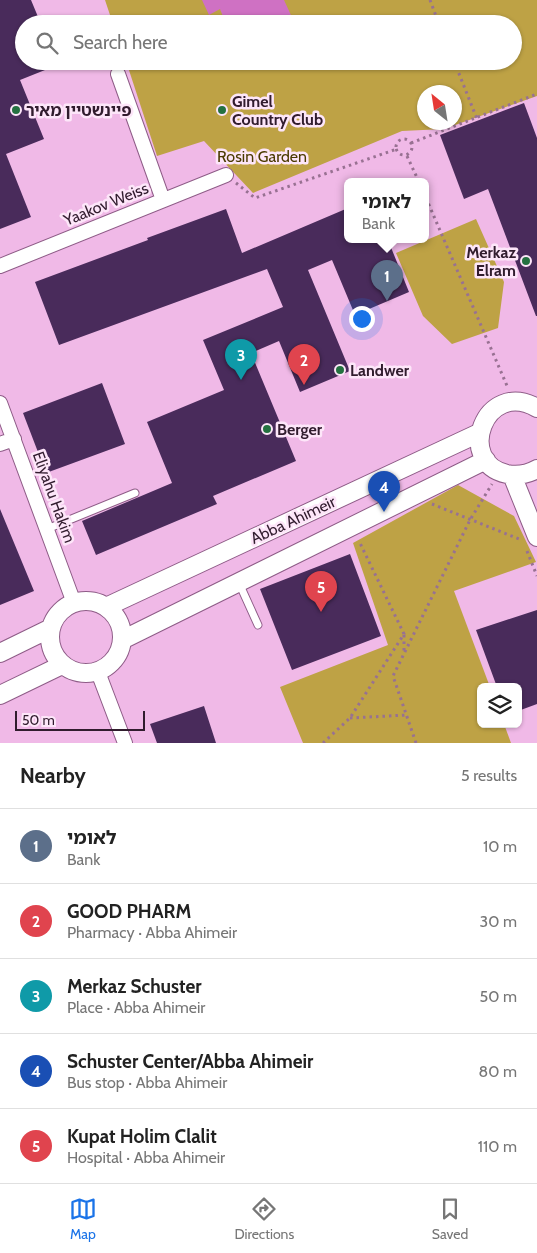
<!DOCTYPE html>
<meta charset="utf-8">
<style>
body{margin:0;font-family:Cabin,"Noto Sans Hebrew",sans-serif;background:#f2f2f2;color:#222}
.controls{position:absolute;right:15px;bottom:15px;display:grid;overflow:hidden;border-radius:8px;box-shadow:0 1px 4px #0004}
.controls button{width:45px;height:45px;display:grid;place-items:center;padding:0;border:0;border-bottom:1px solid #e0e0e0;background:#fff;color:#222;font:25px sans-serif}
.compass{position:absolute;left:417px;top:85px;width:45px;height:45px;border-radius:50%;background:#fff;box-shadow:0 1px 4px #0004;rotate:330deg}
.scale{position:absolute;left:15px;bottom:12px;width:130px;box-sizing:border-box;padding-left:5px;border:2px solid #311c2e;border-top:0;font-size:14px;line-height:18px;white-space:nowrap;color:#311c2e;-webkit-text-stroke:4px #fde6f9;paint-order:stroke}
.you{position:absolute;left:361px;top:318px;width:18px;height:18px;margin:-12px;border:4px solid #fff;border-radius:50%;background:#1a73e8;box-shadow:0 0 0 8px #1a73e833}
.badge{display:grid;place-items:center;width:32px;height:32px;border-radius:50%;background:#1a73e8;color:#fff;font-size:16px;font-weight:700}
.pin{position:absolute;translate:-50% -41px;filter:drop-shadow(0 1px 2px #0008)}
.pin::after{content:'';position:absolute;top:26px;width:18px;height:15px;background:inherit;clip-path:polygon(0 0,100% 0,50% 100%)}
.popup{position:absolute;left:344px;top:178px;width:85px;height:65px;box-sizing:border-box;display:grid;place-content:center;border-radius:8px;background:#fff;filter:drop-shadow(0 1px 4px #0005);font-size:16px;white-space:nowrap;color:#767676}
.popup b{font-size:19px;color:#222}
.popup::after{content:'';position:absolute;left:50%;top:100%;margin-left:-10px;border:10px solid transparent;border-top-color:#fff}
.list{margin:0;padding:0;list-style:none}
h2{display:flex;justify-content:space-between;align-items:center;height:65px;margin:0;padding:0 20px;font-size:21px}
h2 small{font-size:16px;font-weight:400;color:#767676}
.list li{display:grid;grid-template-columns:32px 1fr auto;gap:15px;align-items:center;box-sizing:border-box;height:75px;padding:0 20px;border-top:1px solid #e0e0e0}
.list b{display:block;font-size:19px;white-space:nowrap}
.list p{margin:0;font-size:16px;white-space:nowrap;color:#767676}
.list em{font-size:16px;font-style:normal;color:#767676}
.icon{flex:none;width:28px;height:28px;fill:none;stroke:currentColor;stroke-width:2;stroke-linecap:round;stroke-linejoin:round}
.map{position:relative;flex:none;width:537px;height:743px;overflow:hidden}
.search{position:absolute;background:#fff;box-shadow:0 1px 4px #0004;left:15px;right:15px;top:15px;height:55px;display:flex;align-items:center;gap:12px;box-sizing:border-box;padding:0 18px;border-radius:28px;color:#767676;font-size:19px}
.sheet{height:440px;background:#fff}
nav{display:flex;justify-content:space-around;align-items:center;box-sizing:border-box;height:70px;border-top:1px solid #e0e0e0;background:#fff;font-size:14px;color:#767676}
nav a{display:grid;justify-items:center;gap:2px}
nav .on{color:#1a73e8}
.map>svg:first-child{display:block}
</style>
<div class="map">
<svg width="537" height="743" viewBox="0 0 537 743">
<rect width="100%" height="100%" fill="#f0b9e7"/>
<path fill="#bea245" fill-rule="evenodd" d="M105,0h432v96l-93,33 -42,2 -149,62 -49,-52 -47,15 -31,-95h387v-37h-400zM424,92h30v30h-30z
M476,219l28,63 -6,46 -46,16 -29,-28 -27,-63z
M458,485l56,31 22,46 -82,29 36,96h-9v37h23l7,19h-208l-23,-56 108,-42 -35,-102z"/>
<path fill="#cf71c3" d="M202,0h82l11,24h-69l-6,-15 -11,6z"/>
<path fill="#492b5b" d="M0,0h31l10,24h-17v37l41,1 -45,18 24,59 -38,15 25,63 -31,12z
M524,103l13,35v178h-1l-48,-127 -24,10 -24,-64z
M348,208v32h40l21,52 -54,23 -23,-55 -24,10 42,101 -50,21 -21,-51 -28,12 45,108 -83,35 4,8 -121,51 -14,-34 90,-38 -25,-61 77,-32 -21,-50 80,-33 -16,-38 -208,76 -24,-63 113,-42 -1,-2 79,-29 16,44z
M102,383l23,61 -79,29 -23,-60z
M0,509l34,82 -34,14z
M350,554l31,82 -89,34 -32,-81z
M537,610v94l-19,7v-24h-21l-21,-57z
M204,706l12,37h-59l-7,-19z"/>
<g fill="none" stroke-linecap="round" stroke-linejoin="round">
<defs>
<path id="service" d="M47,529l88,-36
M239,583l19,42"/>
<path id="minor" d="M118,74l45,126
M0,266l226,-91
M0,403l74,200
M0,444l14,-5
M98,672l27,71"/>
<path id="tertiary" d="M537,408c-53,-30 -82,55 -30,66 11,2 21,0 30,-5
M512,475l25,62
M50 637a36 36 0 1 1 72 0a36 36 0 1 1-72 0Z
M106,607l373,-174
M122,640l364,-180
M0,653l51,-25
M0,695l62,-30"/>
</defs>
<use href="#service" stroke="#8e5c87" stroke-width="9"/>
<use href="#minor" stroke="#8e5c87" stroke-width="16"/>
<use href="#tertiary" stroke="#8e5c87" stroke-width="20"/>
<path stroke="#987192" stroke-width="3" stroke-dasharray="2.5 4" stroke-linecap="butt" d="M430,0l9,24
M454,61l23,58
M396 147a8 8 0 1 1 16 0a8 8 0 1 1-16 0Z
M411,143l126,-49
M407,156l12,26
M236,183l19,15 142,-49
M426,198l82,190
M432,504l87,35
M527,551l10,25
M404,635v16
M350,718l57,-3
M323,743l27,-25 54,-84 -45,-93
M416,743l-23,-67 77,-156 22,-36"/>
<use href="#service" stroke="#fff" stroke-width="7"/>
<use href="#minor" stroke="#fff" stroke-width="14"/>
<use href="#tertiary" stroke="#fff" stroke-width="18"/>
</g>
<g fill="#247140" stroke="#fde6f9" stroke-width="2">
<circle cx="16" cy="110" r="5"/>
<circle cx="222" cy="110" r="5"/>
<circle cx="526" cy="261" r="5"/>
<circle cx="340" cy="370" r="5"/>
<circle cx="267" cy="429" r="5"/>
</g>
<g text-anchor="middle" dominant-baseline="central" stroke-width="5" stroke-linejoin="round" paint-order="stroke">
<g font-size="16" font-weight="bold" fill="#311c2e" stroke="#fde6f9" text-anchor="start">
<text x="232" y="101">Gimel<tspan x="232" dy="18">Country Club</tspan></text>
<text x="26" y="110">פיינשטיין מאיר</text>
<text x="516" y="252" text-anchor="end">Merkaz<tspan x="516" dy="18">Elram</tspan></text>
<text x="350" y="370">Landwer</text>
<text x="277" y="429">Berger</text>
</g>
<g font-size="16" fill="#4a3a00" stroke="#fde6f9">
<text x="262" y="156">Rosin Garden</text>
</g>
<g font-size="16" fill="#311c2e" stroke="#fde6f9">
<text transform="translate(106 204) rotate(-22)">Yaakov Weiss</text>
<text transform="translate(54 497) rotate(70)">Eliyahu Hakim</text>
<text transform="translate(293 520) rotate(-25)">Abba Ahimeir</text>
</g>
</g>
</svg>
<div class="controls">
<button><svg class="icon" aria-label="layers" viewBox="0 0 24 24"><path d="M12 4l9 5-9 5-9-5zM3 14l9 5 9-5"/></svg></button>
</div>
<svg class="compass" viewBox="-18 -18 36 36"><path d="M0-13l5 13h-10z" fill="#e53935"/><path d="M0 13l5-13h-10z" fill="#767676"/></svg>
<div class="scale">50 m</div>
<div class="you"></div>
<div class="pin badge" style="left:387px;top:301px;background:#5c6f8a">1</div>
<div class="popup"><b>לאומי</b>Bank</div>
<div class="pin badge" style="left:304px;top:385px;background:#e0444e">2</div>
<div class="pin badge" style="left:241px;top:380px;background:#0f9aa8">3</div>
<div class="pin badge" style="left:384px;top:512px;background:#1a4fb4">4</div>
<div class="pin badge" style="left:321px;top:612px;background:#e0444e">5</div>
<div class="search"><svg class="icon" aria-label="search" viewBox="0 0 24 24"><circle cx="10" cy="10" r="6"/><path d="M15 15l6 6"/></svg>Search here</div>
</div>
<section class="sheet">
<h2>Nearby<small>5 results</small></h2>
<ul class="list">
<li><span class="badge" style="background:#5c6f8a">1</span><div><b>לאומי</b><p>Bank</p></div><em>10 m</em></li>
<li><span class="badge" style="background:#e0444e">2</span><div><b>GOOD PHARM</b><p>Pharmacy · Abba Ahimeir</p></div><em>30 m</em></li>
<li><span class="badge" style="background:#0f9aa8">3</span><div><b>Merkaz Schuster</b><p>Place · Abba Ahimeir</p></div><em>50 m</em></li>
<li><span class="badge" style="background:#1a4fb4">4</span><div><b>Schuster Center/Abba Ahimeir</b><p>Bus stop · Abba Ahimeir</p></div><em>80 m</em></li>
<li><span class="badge" style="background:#e0444e">5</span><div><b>Kupat Holim Clalit</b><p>Hospital · Abba Ahimeir</p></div><em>110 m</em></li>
</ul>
</section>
<nav>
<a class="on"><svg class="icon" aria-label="map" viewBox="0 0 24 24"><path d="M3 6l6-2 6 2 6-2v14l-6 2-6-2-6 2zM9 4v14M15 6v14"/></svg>Map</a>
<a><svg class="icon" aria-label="directions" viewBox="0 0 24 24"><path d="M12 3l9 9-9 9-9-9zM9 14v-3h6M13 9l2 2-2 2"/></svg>Directions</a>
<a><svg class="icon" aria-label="saved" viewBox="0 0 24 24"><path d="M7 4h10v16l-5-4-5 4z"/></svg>Saved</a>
</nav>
